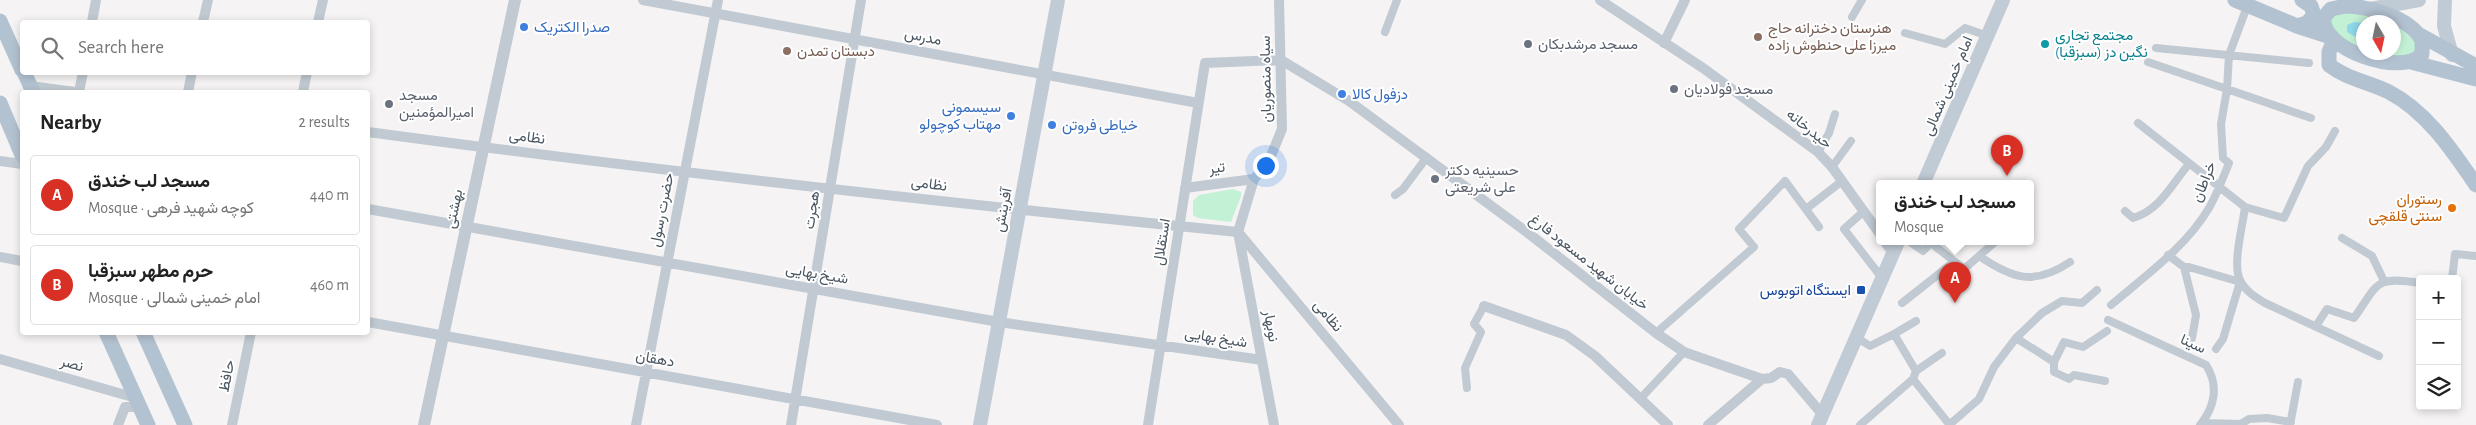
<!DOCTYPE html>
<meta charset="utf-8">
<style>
body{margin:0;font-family:"Alegreya Sans",Vazirmatn,sans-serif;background:#f6f6f6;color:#222}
.controls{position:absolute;right:15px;bottom:15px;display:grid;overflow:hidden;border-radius:5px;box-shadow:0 2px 8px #0003}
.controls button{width:45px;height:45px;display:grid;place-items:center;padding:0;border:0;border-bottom:1px solid #e0e0e0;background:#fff;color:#222;font:25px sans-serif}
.compass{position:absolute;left:2356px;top:15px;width:45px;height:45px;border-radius:50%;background:#fff;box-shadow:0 2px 8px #0003;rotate:171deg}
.you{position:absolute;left:1265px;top:165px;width:18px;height:18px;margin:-12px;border:4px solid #fff;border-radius:50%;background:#1a73e8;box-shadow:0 0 0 8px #1a73e833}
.badge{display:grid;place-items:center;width:32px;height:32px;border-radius:50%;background:#d93025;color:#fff;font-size:16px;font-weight:700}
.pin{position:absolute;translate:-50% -41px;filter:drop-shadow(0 1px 2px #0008)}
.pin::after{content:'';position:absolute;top:26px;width:18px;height:15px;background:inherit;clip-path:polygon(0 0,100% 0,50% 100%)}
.popup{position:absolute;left:1876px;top:180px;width:158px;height:65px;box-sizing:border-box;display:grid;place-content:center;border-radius:5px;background:#fff;filter:drop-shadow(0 1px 4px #0005);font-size:16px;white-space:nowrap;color:#767676}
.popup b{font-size:19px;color:#222}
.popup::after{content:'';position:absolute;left:50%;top:100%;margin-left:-10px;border:10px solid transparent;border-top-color:#fff}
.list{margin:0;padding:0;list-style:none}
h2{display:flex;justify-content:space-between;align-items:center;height:65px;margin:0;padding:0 20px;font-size:21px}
h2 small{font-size:16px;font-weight:400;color:#767676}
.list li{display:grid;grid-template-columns:32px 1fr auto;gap:15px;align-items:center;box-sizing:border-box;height:80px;margin:0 10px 10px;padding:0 10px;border:1px solid #e0e0e0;border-radius:5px}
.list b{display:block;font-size:19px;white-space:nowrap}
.list p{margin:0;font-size:16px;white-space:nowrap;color:#767676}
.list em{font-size:16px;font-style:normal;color:#767676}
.icon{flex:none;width:28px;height:28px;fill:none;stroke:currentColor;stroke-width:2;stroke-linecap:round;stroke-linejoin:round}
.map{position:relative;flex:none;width:2476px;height:425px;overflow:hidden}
.search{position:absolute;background:#fff;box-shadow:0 2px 8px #0003;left:20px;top:20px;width:350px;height:55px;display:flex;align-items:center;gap:12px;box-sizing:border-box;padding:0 18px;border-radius:5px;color:#767676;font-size:19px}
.panel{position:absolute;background:#fff;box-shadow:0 2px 8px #0003;left:20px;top:90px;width:350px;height:245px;border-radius:5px}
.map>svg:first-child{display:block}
</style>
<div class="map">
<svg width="2476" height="425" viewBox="0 0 2476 425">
<rect width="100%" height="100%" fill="#f5f3f3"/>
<path fill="#c3f1d5" d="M2336,10l54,10 30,25 -10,14 -46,-6 30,-1v-30h-30l-1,30 -22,-12 -14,-22z
M1233,189l8,3v4l-10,26 -33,-4 -5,-3v-14l6,-6z"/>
<path fill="#90daee" d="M2354,22l9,1v18l-16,-9v-7z"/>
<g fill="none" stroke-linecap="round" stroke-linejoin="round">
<path stroke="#c1cad2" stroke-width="8" d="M1852,17l10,-17
M1385,32l12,-32
M1905,33l40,11 20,-16 23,8
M2156,48l153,15
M2148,62l163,56
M2138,123l107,84 39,11 24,-52 18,-19 9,-16
M1818,152l11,-19 6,-19
M1832,167l19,-26
M1395,195l8,-6 24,-32
M2245,207c-2,18 -13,57 -5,73 5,11 15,17 25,23l114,53
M1806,209l36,-28
M1864,211l-20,18 38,49
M2125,211l8,7c28,-9 38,-33 56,-54
M2342,238l30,18 12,25
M1910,242l13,9 8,-8 33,26 15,-13
M1995,242l-16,14c34,23 55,30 91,6
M2168,255l16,12h5l51,15 -17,57 -7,10
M2184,267l12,48 -4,23
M2452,279l3,-25 21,2
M1902,303l52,-41
M2111,305c34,-29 75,-58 98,-97 8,-14 14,-30 20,-45l-6,-5 -2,-34 6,-35 2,-34 19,-51
M2108,320l98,45c13,20 9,42 -6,60
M2316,326l11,-17 27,9c25,-35 20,-42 66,-35
M1656,333l98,-86 -15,-18 46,-48 34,46
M1894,334l22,-13
M1856,337l14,9 24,-12 22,37 -3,8 36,45
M2016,338l38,24 10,-20 19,5 24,-16
M2054,362v10l15,7 5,-4 31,6
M1916,371l26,-18
M1467,388l-2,-20 16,-36 -7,-8 10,-18
M1640,399l44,-47
M2202,423l39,1 8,-5 18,-1 24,4
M1860,425l53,-46
M1949,425l30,-26 15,-32 22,-29 26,-25 20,-12 20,2 15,-13
M2290,425l8,-43"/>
<path stroke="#c1cad2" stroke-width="10" d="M643,0l555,103
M1600,0l103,68 115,84 14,15 48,67
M92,22l4,-22
M203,22l5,-22
M318,22l5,-22
M1664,43l21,-43
M30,86l45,6
M79,92l4,-20
M188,92l4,-20
M303,92l4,-20
M368,132c289,39 580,71 870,100l161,193
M0,161l22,3
M1185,188l69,-9
M368,209l631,113 263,38
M1885,242l8,11
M0,257l22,4
M1484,306l82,29 29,21 73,69
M368,322l569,103
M0,359l136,39
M118,425l7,-18h15
M232,425l19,-93
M636,425l82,-425
M791,425l70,-425
M1148,425l57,-362 76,-3 68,41 179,132 128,100 28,19 78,27 9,-1 9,-6 8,2 34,40
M1274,425l-36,-193 16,-53 14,-16 14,-34 -3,-129
M1708,425l54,-46"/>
<path stroke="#c1cad2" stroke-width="12" d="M424,425l91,-425"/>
<path stroke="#c1cbd6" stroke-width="14" d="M2445,0l-1,26 8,29
M2370,9l49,-9
M1923,184l80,-184
M980,425l78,-425
M1818,425l80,-183"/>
<path stroke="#b3c2d1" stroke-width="15" d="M2235,0l62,26 34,11
M2346,6c25,1 63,11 76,34v14c-20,24 -103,-5 -98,-37l7,-8z
M0,21l22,49
M2297,26l10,-3 7,-8 -3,-9 -9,-6
M2420,35l56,31
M2334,40l-5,12v13c18,14 40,17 60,27 38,20 63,58 87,93
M2411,62l65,17
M24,72l9,20
M0,103l22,52
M106,332l42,93
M143,332l42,93"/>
</g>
<g fill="#3f7fe0" stroke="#fff" stroke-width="2">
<circle cx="524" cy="27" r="5"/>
<circle cx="1342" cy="94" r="5"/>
<circle cx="1011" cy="116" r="5"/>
<circle cx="1052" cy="125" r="5"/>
</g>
<g fill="#8d6e63" stroke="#fff" stroke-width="2">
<circle cx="1758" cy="37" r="5"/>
<circle cx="787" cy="51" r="5"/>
</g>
<g fill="#6b7280" stroke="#fff" stroke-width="2">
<circle cx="1528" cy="44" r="5"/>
<circle cx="1674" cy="89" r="5"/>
<circle cx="389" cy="104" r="5"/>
<circle cx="1435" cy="179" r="5"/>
</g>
<circle fill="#0f9aa8" stroke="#fff" stroke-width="2" cx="2045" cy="44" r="5"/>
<circle fill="#e8710a" stroke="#fff" stroke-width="2" cx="2452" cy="208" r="5"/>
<rect fill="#1a4fb4" stroke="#fff" stroke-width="2" x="1856" y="285" width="10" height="10" rx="2.5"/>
<g text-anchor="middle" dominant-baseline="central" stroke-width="4" stroke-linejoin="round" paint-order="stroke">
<g font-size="15" fill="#366cbe" stroke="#fff" text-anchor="start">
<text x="534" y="27">صدرا الکتریک</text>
<text x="1352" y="94">دزفول کالا</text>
<text x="1001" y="107" text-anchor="end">سیسمونی<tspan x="1001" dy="17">مهتاب کوچولو</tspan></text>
<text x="1062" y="125">خیاطی فروتن</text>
</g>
<g font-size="15" fill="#785e54" stroke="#fff" text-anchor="start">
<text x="1768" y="28">هنرستان دخترانه حاج<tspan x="1768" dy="17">میرزا علی حنطوش زاده</tspan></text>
<text x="797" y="51">دبستان تمدن</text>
</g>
<g font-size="15" fill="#0d838f" stroke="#fff" text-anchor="start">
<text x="2055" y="35">مجتمع تجاری<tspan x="2055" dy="17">نگین دز (سبزقبا)</tspan></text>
</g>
<g font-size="15" fill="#4a5661" stroke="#fff">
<text transform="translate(923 37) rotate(11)">مدرس</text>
<text transform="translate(1266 79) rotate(-91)">سیاه منصوریان</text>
<text transform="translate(1948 86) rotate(-67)">امام خمینی شمالی</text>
<text transform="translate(1809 129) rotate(39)">حیدرخانه</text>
<text transform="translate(527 137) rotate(7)">نظامی</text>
<text transform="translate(1217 168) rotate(-7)">تیر</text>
<text transform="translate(2204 182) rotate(-68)">خراطان</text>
<text transform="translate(929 184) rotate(7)">نظامی</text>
<text transform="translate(454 209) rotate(-78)">بهشتی</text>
<text transform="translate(662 210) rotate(-79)">حضرت رسول</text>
<text transform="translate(812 210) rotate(-81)">هجرت</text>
<text transform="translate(1003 210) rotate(-79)">آفرینش</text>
<text transform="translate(1162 242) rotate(-81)">استقلال</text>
<text transform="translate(1589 262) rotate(38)">خیابان شهید مسعود فارغ</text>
<text transform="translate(817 274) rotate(10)">شیخ بهایی</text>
<text transform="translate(1328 316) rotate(50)">نظامی</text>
<text transform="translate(1271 326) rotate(80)">نوبهار</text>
<text transform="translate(1216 338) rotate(9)">شیخ بهایی</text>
<text transform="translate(2193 344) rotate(24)">سینا</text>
<text transform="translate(655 359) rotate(10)">دهقان</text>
<text transform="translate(72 364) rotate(16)">نصر</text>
<text transform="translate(227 376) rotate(-79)">حافظ</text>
</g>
<g font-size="15" fill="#5b616d" stroke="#fff" text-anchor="start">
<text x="1538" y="44">مسجد مرشدبکان</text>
<text x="1684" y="89">مسجد فولادیان</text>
<text x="399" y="95">مسجد<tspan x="399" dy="17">امیرالمؤمنین</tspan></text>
<text x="1445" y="170">حسینیه دکتر<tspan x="1445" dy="17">علی شریعتی</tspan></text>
</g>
<g font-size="15" fill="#c56008" stroke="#fff" text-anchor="end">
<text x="2442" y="199">رستوران<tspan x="2442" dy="17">سنتی قلقچی</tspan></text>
</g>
<g font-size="15" fill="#164399" stroke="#fff" text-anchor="end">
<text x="1851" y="290">ایستگاه اتوبوس</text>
</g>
</g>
</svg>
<div class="controls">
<button>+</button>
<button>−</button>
<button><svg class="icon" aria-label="layers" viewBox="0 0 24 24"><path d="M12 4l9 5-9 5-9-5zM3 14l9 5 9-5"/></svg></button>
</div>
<svg class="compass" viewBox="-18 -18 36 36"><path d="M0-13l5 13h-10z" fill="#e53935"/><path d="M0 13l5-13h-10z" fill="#767676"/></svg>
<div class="you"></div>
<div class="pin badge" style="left:1955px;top:303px">A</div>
<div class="popup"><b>مسجد لب خندق</b>Mosque</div>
<div class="pin badge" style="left:2007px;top:176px">B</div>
<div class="search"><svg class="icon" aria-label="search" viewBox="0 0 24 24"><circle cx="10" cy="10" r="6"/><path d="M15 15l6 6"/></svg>Search here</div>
<section class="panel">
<h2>Nearby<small>2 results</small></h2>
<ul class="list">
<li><span class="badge">A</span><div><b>مسجد لب خندق</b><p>Mosque · کوچه شهید فرهی</p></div><em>440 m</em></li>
<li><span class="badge">B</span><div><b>حرم مطهر سبزقبا</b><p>Mosque · امام خمینی شمالی</p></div><em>460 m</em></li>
</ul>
</section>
</div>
